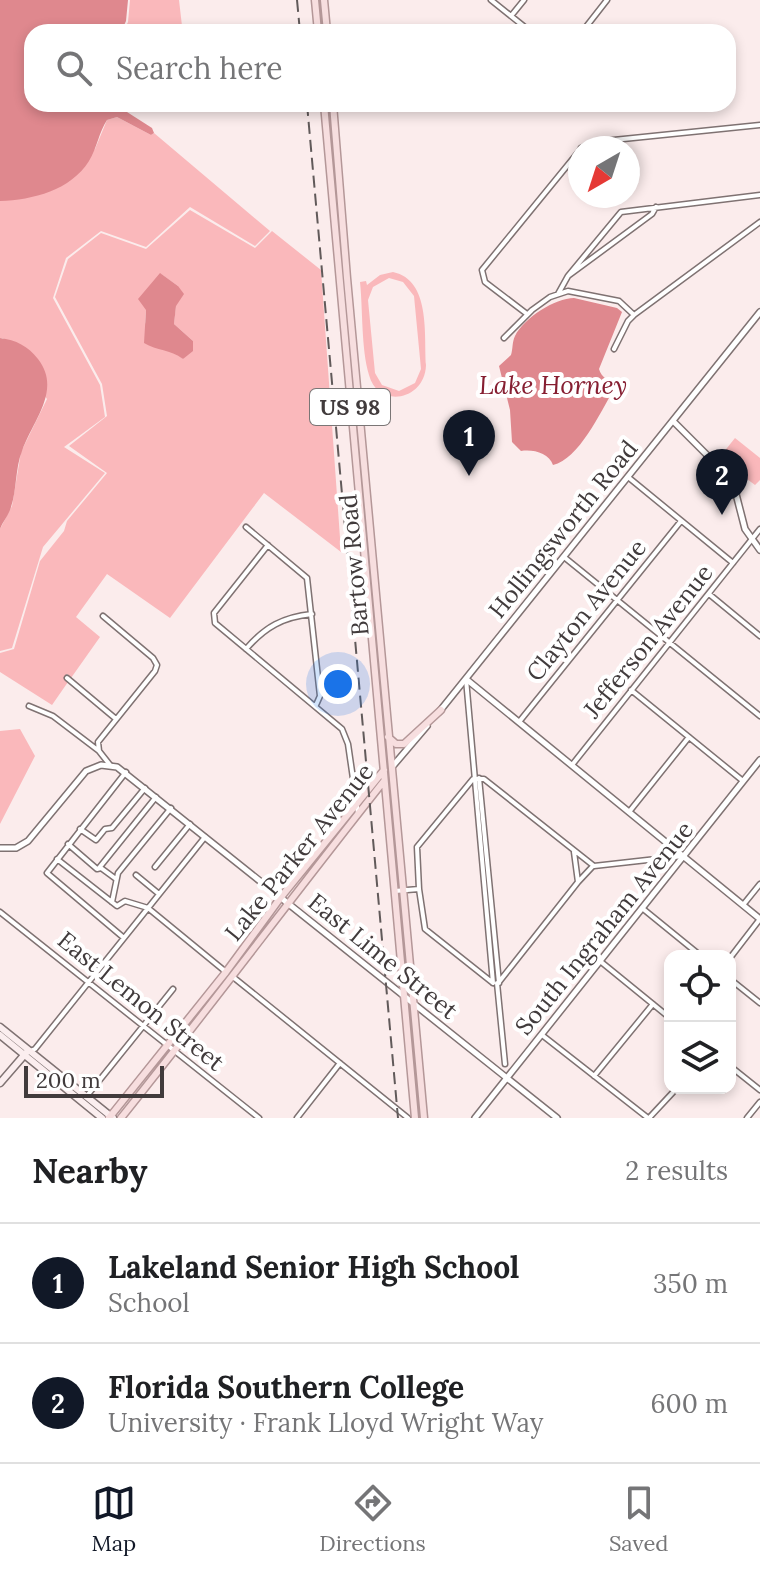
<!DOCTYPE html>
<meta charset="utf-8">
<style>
body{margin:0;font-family:Lora,serif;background:#f2f2f2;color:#202124}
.controls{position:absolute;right:24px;bottom:24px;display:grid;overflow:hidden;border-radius:16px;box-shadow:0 4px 12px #0003}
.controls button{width:72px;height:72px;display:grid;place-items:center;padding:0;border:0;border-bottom:2px solid #e0e0e0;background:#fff;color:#202124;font:40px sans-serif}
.compass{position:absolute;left:568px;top:136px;width:72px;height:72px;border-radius:50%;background:#fff;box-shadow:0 4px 12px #0003;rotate:219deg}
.scale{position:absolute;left:24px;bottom:20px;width:140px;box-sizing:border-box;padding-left:8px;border:4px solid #413b3c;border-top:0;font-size:22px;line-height:28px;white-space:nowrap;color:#413b3c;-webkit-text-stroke:6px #fff;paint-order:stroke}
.you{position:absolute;left:338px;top:684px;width:28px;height:28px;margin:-20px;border:6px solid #fff;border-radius:50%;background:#1a73e8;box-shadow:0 0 0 12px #1a73e833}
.badge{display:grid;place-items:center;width:52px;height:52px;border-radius:50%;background:#111827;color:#fff;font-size:26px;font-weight:700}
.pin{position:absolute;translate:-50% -66px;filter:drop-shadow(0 2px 4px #0008)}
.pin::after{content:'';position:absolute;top:42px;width:28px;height:24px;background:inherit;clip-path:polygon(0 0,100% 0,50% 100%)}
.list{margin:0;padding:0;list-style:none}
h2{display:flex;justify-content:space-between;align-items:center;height:104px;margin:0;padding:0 32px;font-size:34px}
h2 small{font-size:26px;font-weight:400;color:#757577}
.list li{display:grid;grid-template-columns:52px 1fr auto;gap:24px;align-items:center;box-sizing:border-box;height:120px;padding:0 32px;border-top:2px solid #e0e0e0}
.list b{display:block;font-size:30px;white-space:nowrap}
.list p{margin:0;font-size:26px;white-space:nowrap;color:#757577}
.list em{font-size:26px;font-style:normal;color:#757577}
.icon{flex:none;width:44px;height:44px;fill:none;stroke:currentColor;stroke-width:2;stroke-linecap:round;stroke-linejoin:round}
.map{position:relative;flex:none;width:760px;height:1118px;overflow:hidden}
.search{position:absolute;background:#fff;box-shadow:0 4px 12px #0003;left:24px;right:24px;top:24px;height:88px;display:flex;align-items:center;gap:20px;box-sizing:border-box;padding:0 28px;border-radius:24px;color:#757577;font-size:30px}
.sheet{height:344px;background:#fff}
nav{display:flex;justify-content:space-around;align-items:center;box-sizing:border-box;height:112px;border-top:2px solid #e0e0e0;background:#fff;font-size:22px;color:#757577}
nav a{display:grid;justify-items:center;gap:4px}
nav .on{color:#111827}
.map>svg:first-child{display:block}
</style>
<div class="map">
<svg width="760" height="1118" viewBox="0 0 760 1118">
<rect width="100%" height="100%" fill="#fbecec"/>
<path fill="#fab8bb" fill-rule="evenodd" d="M130,0h49l3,26 -4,6h-55l5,-10z
M117,117l34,18 3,-2 116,98 -15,15 -65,-39 -44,40 -45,-16 -35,27 -13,40 47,87 5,32 -41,30 41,26 -62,74 -31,101 -12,3v-122l12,-23 9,-54 26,-53 -44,-61h-3v-137l95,-52 12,-29z
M190,210l65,38 17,-17 49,39 20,282 -77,-59 -94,125 -63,-44 -31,43 24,20 -29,41 -4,-4 -3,4 4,4 -16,23 -52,-33v-19l14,-4 26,-88 24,-30 3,-10 40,-48 -38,-27 38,-30 -5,-32 -47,-87 13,-38 33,-26 45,16zM161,274l17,12 -4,38 19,17 -10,18 -38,-36 1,-13z
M393,272c38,8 31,63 33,93 -1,36 -48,44 -57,10 -8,-27 -6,-64 -9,-93l6,-1 1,4 13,-10zM389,278l14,4 11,14 7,73 -6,14 -16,8 -17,-6 -7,-12 -7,-73 5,-13z
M735,438l25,20v22l-5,5 -36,-27z
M20,729l15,27 -35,68v-93z"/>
<path fill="#df888e" d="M0,0h128l-2,21 -5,11h-89v72h86l9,8 25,16 2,5 -3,2 -34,-18 -10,3c-8,12 -10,28 -18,41 -18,29 -56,39 -89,40z
M160,273l18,13 6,8 -8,12 -2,18 19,17v10l-10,8c-13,-10 -26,-8 -39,-16l2,-33 -8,-11z
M574,298l43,10 5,4 -23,57c2,9 12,11 15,20 -14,24 -35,70 -61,76 -4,-12 -20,-16 -32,-14l-9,-9 -2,-32 -11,-44 12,-11c2,-6 1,-13 4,-19 9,-18 40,-38 59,-38z
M0,338c16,2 28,8 38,21 24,31 -5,61 -16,92 -7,18 -5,38 -11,56 -2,8 -8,14 -11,22z"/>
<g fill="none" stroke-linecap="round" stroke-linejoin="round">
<defs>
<path id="minor" d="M491,0l40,32
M511,16l13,-16
M582,32l25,-32
M581,148l13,-6 166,-17
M568,276l53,-64 139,-17
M558,294l10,-18 84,-62 4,-7
M527,314l-42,-32 -3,-12 98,-120
M634,315l126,-93
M504,338l28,-28 18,-13 18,-6 51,10 15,14 -6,6 -14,28
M628,477l105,86
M246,527l61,51 13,118 -4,9
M268,545l-54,68 1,10 127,106 6,15 10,69
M564,557l196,159
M709,594l51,42
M103,616l50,42 4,7 -2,6 -57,71 1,9 11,14
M246,649c19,-22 37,-32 66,-35
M67,678l49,41
M466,679l27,304
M631,690l112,91
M29,706l24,10 46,35
M519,722l162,-201
M572,765l188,-236
M479,778l20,205
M629,812l60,-75
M80,829l16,11 9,-11 7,-1 33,-40
M68,844l29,25 4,-1 15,11
M57,859l60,47 8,-5 23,7 78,64
M155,867l35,-43
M99,868l57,-71
M136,875l23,19
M578,882l15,-16
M395,891l24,-2
M112,902l6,-29 53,-65
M743,905l17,-21
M642,908l59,48
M0,912l259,206
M124,938l-77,-65 79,-101
M730,958l30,-39
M600,961l70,57
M233,977l175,141
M730,979l30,24
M499,982l79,-100 -4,-30
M493,983l-68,-54 -6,-40 -2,-42 56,-68h11l110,87 89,-10
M497,983l8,81
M542,1035l106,83
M30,1051l5,-2 170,-212
M730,1066l30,24
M594,1076l59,-72
M86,1097l87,-108
M297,1118l43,-55
M649,1118l28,-30
M747,1118l13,-16"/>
<path id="tertiary" d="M673,421l54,54 9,19 9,35 15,21
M466,679l294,240
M439,712l321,-400
M392,767l35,-41
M0,848h16l12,-7 58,-70 15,-6 16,2 440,351
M475,1118l285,-358"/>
<path id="secondary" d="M0,1027l113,91
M0,1035l102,83
M0,1083l26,-30"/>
<path id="primary" d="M315,0l3,32
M324,0l3,32
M324,104l91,1014
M333,104l14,174 77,840
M388,737l8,7h8l37,-34
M109,1118l117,-146 55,-75 103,-127
M121,1118c89,-111 174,-225 263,-337"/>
</defs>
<use href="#minor" stroke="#7f7272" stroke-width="7"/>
<use href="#tertiary" stroke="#7f7272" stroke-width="8"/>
<use href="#secondary" stroke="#7f7272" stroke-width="9"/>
<use href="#primary" stroke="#b49798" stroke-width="9"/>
<use href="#minor" stroke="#fff" stroke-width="4"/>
<use href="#tertiary" stroke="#fff" stroke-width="5"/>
<use href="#secondary" stroke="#fbeeef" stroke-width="6"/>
<use href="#primary" stroke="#f7dedf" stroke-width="6"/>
<path stroke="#615a5a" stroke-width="2" stroke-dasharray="12 6" stroke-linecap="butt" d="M297,0l3,32
M307,104l91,1014"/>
</g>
<g text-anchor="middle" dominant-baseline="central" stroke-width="8" stroke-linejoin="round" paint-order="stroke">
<rect fill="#fff" stroke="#7a7676" stroke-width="2" x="310" y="389" width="80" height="36" rx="6"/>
<g font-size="22" font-weight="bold" fill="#413b3c">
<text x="350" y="407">US 98</text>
</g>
<g font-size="24" fill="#413b3c" stroke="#fff">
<text transform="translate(563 529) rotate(-51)">Hollingsworth Road</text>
<text transform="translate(354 565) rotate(-95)">Bartow Road</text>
<text transform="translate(586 610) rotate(-51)">Clayton Avenue</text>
<text transform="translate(648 641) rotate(-51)">Jefferson Avenue</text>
<text transform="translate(299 852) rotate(-51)">Lake Parker Avenue</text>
<text transform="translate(604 928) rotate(-51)">South Ingraham Avenue</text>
<text transform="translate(383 956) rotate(39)">East Lime Street</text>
<text transform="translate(141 1001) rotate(39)">East Lemon Street</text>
</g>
<g font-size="26" font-style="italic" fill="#861e31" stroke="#fff">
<text x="553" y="384">Lake Horney</text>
</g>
</g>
</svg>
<div class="controls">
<button><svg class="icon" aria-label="locate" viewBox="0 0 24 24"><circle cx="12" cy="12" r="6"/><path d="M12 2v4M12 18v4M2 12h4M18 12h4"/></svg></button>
<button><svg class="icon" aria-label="layers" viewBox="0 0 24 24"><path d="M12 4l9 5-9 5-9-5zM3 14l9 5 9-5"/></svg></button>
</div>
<svg class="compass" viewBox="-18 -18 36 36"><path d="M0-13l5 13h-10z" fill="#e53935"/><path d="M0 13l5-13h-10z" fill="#757577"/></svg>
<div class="scale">200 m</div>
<div class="you"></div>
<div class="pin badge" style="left:469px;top:476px">1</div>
<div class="pin badge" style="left:722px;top:515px">2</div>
<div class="search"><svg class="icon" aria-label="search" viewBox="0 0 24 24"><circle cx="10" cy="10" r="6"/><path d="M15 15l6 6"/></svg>Search here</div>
</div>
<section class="sheet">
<h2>Nearby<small>2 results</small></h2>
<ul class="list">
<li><span class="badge">1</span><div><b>Lakeland Senior High School</b><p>School</p></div><em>350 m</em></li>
<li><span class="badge">2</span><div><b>Florida Southern College</b><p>University · Frank Lloyd Wright Way</p></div><em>600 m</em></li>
</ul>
</section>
<nav>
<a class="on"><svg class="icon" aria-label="map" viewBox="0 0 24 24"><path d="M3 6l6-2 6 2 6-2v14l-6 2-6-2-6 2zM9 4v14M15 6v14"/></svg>Map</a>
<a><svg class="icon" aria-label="directions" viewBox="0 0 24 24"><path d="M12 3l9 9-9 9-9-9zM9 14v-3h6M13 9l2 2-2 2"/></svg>Directions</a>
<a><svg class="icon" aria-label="saved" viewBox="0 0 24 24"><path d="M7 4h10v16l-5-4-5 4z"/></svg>Saved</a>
</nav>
